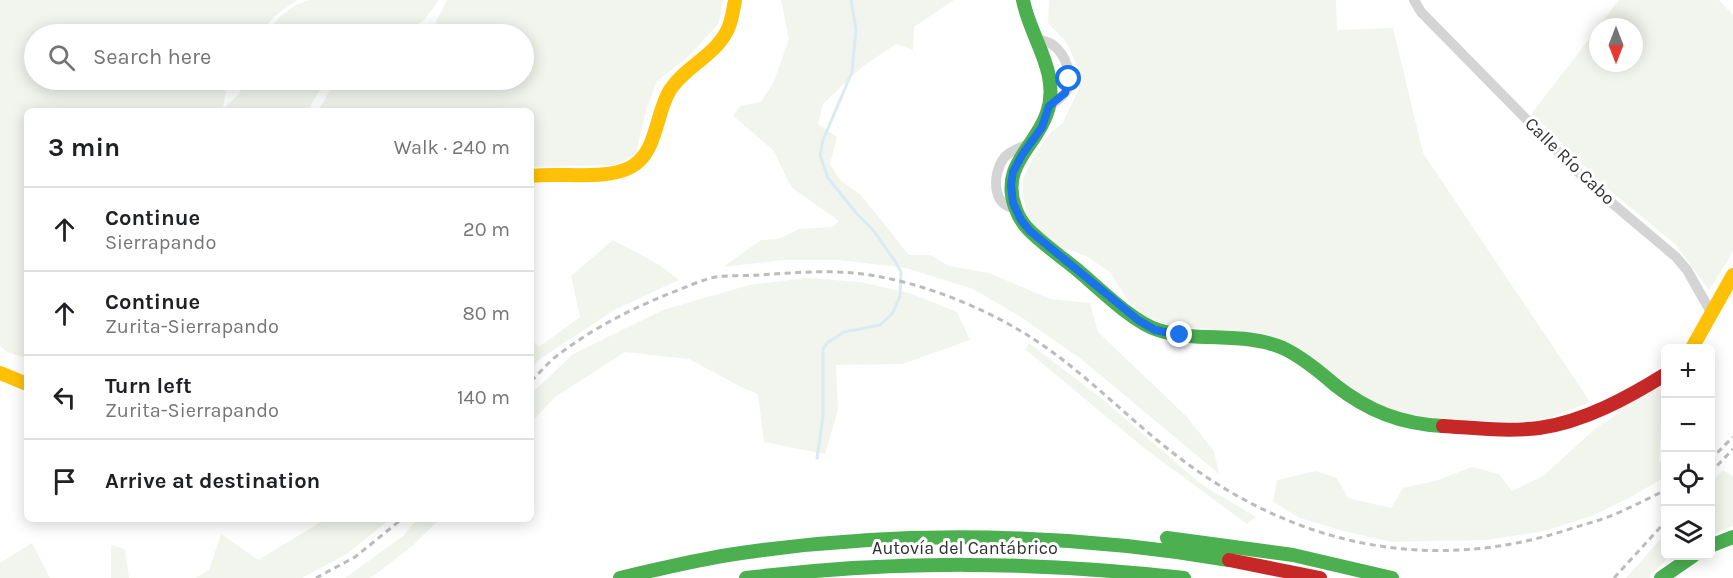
<!DOCTYPE html>
<meta charset="utf-8">
<style>
body{margin:0;font-family:Karla,sans-serif;background:#f6f6f6;color:#202124}
.controls{position:absolute;right:18px;bottom:18px;display:grid;overflow:hidden;border-radius:9px;box-shadow:0 3px 15px #0003}
.controls button{width:54px;height:54px;display:grid;place-items:center;padding:0;border:0;border-bottom:2px solid #e0e0e0;background:#fff;color:#202124;font:30px sans-serif}
.compass{position:absolute;left:1589px;top:18px;width:54px;height:54px;border-radius:50%;background:#fff;box-shadow:0 3px 15px #0003;rotate:180deg}
.stop{position:absolute;width:18px;height:18px;margin:-14px;border:4px solid #1a73e8;border-radius:50%;background:#fff}
.stop.end{background:#1a73e8;border-color:#fff;box-shadow:0 2px 6px #0008}
.list{margin:0;padding:0;list-style:none}
h2{display:flex;justify-content:space-between;align-items:center;height:78px;margin:0;padding:0 24px;font-size:26px}
h2 small{font-size:20px;font-weight:400;color:#757577}
.list li{display:grid;grid-template-columns:39px 1fr auto;gap:18px;align-items:center;box-sizing:border-box;height:84px;padding:0 24px;border-top:2px solid #e0e0e0}
.list b{display:block;font-size:22px;white-space:nowrap}
.list p{margin:0;font-size:20px;white-space:nowrap;color:#757577}
.list em{font-size:20px;font-style:normal;color:#757577}
.icon{flex:none;width:33px;height:33px;fill:none;stroke:currentColor;stroke-width:2;stroke-linecap:round;stroke-linejoin:round}
.map{position:relative;flex:none;width:1733px;height:578px;overflow:hidden}
.search{position:absolute;background:#fff;box-shadow:0 3px 15px #0003;left:24px;top:24px;width:510px;height:66px;display:flex;align-items:center;gap:15px;box-sizing:border-box;padding:0 21px;border-radius:33px;color:#757577;font-size:22px}
.panel{position:absolute;background:#fff;box-shadow:0 3px 15px #0003;left:24px;top:108px;width:510px;height:414px;border-radius:9px}
.map>svg:first-child{display:block}
</style>
<div class="map">
<svg width="1733" height="578" viewBox="0 0 1733 578">
<rect width="100%" height="100%" fill="#fff"/>
<path fill="#f2f5ed" fill-rule="evenodd" d="M0,0h297l-22,16 -16,18h-225v46h197l-5,10 -3,19 16,-15 7,-14h80l-19,31h-280v247l-20,-6 -7,-6z
M311,0h128l-15,20 -20,14h-138c10,-16 26,-30 45,-34z
M447,0h276l-4,23 -30,33 -32,25 -11,29 -10,44 -21,11 -84,2v-56h-214c9,-9 11,-24 21,-31h186v-46h-103l11,-5z
M781,0h173l-40,27 -1,23 -17,-6 -34,23 -39,37 -5,20 19,13 -7,27 10,16 21,15 48,60h21l19,11 40,7 61,26 40,4 8,29 88,84 28,35 5,23 -138,-115 -60,-42 -48,-28 -67,-21 -66,-8h-57l-60,7 38,-27 17,-1 21,-10 33,-2 7,-6 -48,-34 -18,-37 -40,-34 7,-10 21,-4 12,-19 16,-43z
M1049,0h287l1,30 56,-2 30,125 167,249 -43,17 -27,3 -107,-4 -37,-13 -24,-15 -34,-28 -33,-21 -24,-8 -90,-7 -24,-9 -18,-14 -18,-30 -25,-17 -32,-12 -24,-23 -7,-23v-19l9,-20 19,-27 11,-8 17,-35v-19l-13,-28 -18,-19z
M1619,0h100l14,15v237l-24,38 -33,-45 -75,-62 -69,-70zM1598,27h36v36h-36z
M613,240l45,24 21,16 -65,30 -74,49 -9,10v-30l8,8 41,-30 -9,-41z
M806,278l55,4 51,12 45,18 13,28 -68,24 -66,1 2,45 -13,44 -61,-12 -6,-48 -13,-5 -56,-30 -64,-7 -70,45 -24,26v-29l42,-40 90,-44 86,-25z
M1029,343l72,55 100,86 55,33 -9,7 -103,-76 -118,-98z
M1665,382v21l-3,1 -3,57 6,6v10l-36,21 -37,18 -52,16 -55,8 -93,2 -45,-10 -47,-14 -27,-16 4,-22 39,-9 21,7 11,20 43,10 12,-20 32,-7 37,-14 27,7 13,17 31,-15 53,-48 23,-15 -9,-5z
M1723,470l10,6v50l-22,9v-52z
M326,519h64l-43,35 -45,24h-107l14,-8 12,-36 37,26z
M417,519h23l-28,27 -37,29 -6,3h-24l58,-42z
M1665,534l1,22h4l-22,22h-22z
M32,543l18,35h-50v-15z
M111,545l14,4 4,29h-18z"/>
<g fill="none" stroke-linecap="round" stroke-linejoin="round">
<path stroke="#daebf2" stroke-width="3" d="M817,458l6,-42v-67l4,-6 17,-11 36,-7 12,-11 8,-18 1,-24 -6,-11 -22,-31 -16,-16 -29,-36 -8,-23 3,-15 29,-68 4,-43 -5,-29"/>
<path stroke="#d4d4d4" stroke-width="10" d="M1414,0l7,12 172,175 83,70 11,13 25,44
M1035,39c7,1 13,2 18,6 12,9 21,31 14,45 -4,7 -12,12 -18,17
M1015,208c-23,-1 -23,-35 -11,-50 5,-7 16,-10 24,-14"/>
<path stroke="#4caf50" stroke-width="14" d="M1023,0c7,38 38,73 24,113 -11,34 -47,52 -32,94 3,9 8,17 14,23 14,14 31,26 46,38 22,18 57,54 83,62 41,13 85,1 125,18 19,9 36,23 52,37 33,26 66,39 108,41
M1167,538l126,17 99,23
M1710,546l23,-9
M620,578c34,-8 68,-16 102,-22 169,-27 338,-24 507,4
M746,578c151,-18 287,-17 438,0
M1661,578l32,-22"/>
<path stroke="#ffc107" stroke-width="14" d="M531,176c29,-4 75,5 100,-9 27,-15 24,-53 39,-77 15,-23 44,-34 57,-59 5,-10 6,-20 8,-31
M1692,348l41,-73
M0,373l27,11"/>
<path stroke="#c62828" stroke-width="14" d="M1443,426c32,2 65,6 96,2 45,-6 90,-31 127,-54
M1229,560l91,18"/>
<path stroke="#bcbcbc" stroke-width="3" stroke-dasharray="6 4.5" stroke-linecap="butt" d="M531,381c9,-8 17,-19 27,-26 35,-27 75,-47 115,-63 14,-5 28,-12 42,-15 14,-2 30,-1 44,-2 31,-2 63,-5 94,-2 55,5 119,29 166,57 60,35 107,88 162,129 117,88 252,116 392,69 16,-5 32,-9 47,-16 16,-7 31,-15 46,-22
M1710,460l23,-23
M1710,473l23,-24
M316,578l39,-21 47,-38
M1614,578l52,-57"/>
</g>
<g fill="none" stroke-linecap="round" stroke-linejoin="round">
<path stroke="#1a73e8" stroke-width="8" d="M1069,79l-4,14 -16,13 -7,21 -20,28 -9,17 -2,13 2,18 8,17 9,11 108,89 17,10 25,5"/>
</g>
<g text-anchor="middle" dominant-baseline="central" stroke-width="6" stroke-linejoin="round" paint-order="stroke">
<g font-size="18" fill="#303030" stroke="#fff">
<text transform="translate(1570 161) rotate(44)">Calle Río Cabo</text>
<text x="965" y="548">Autovía del Cantábrico</text>
</g>
</g>
</svg>
<div class="controls">
<button>+</button>
<button>−</button>
<button><svg class="icon" aria-label="locate" viewBox="0 0 24 24"><circle cx="12" cy="12" r="6"/><path d="M12 2v4M12 18v4M2 12h4M18 12h4"/></svg></button>
<button><svg class="icon" aria-label="layers" viewBox="0 0 24 24"><path d="M12 4l9 5-9 5-9-5zM3 14l9 5 9-5"/></svg></button>
</div>
<svg class="compass" viewBox="-18 -18 36 36"><path d="M0-13l5 13h-10z" fill="#e53935"/><path d="M0 13l5-13h-10z" fill="#757577"/></svg>
<div class="stop" style="left:1069px;top:79px"></div>
<div class="stop end" style="left:1180px;top:335px"></div>
<div class="search"><svg class="icon" aria-label="search" viewBox="0 0 24 24"><circle cx="10" cy="10" r="6"/><path d="M15 15l6 6"/></svg>Search here</div>
<section class="panel">
<h2>3 min<small>Walk · 240 m</small></h2>
<ul class="list">
<li><svg class="icon" aria-label="ahead" viewBox="0 0 24 24"><path d="M12 20V5M6 11l6-6 6 6"/></svg><div><b>Continue</b><p>Sierrapando</p></div><em>20 m</em></li>
<li><svg class="icon" aria-label="ahead" viewBox="0 0 24 24"><path d="M12 20V5M6 11l6-6 6 6"/></svg><div><b>Continue</b><p>Zurita-Sierrapando</p></div><em>80 m</em></li>
<li><svg class="icon" aria-label="left" viewBox="0 0 24 24"><path d="M17 20v-9H6M10 6l-5 5 5 5"/></svg><div><b>Turn left</b><p>Zurita-Sierrapando</p></div><em>140 m</em></li>
<li><svg class="icon" aria-label="arrive" viewBox="0 0 24 24"><path d="M6 21V4h12l-3 4 3 4H6"/></svg><div><b>Arrive at destination</b></div></li>
</ul>
</section>
</div>
